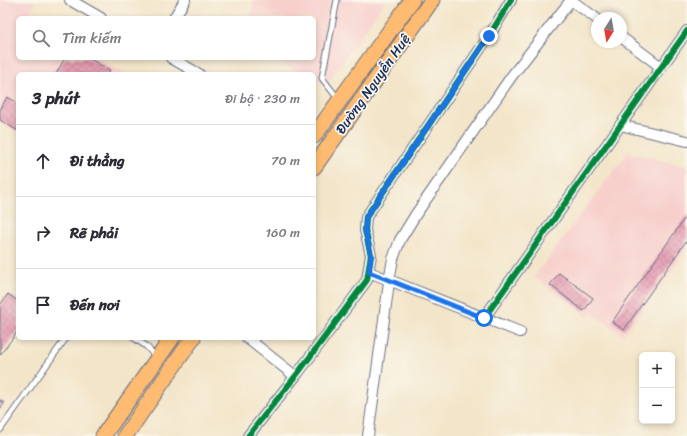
<!DOCTYPE html>
<html lang="vi">
<meta charset="utf-8">
<style>
body{margin:0;font-family:Sriracha,sans-serif;background:#f7f7f7;color:#2b2b33}
.controls{position:absolute;right:12px;bottom:12px;display:grid;overflow:hidden;border-radius:6px;box-shadow:0 2px 6px #0003}
.controls button{width:36px;height:36px;display:grid;place-items:center;padding:0;border:0;border-bottom:1px solid #e1e1e2;background:#fff;color:#2b2b33;font:20px sans-serif}
.compass{position:absolute;left:591px;top:12px;width:36px;height:36px;border-radius:50%;background:#fff;box-shadow:0 2px 6px #0003;rotate:191deg}
.stop{position:absolute;width:12px;height:12px;margin:-9px;border:3px solid #1a73e8;border-radius:50%;background:#fff}
.stop.end{background:#1a73e8;border-color:#fff;box-shadow:0 1px 4px #0008}
.list{margin:0;padding:0;list-style:none}
h2{display:flex;justify-content:space-between;align-items:center;height:52px;margin:0;padding:0 16px;font-size:17px}
h2 small{font-size:13px;font-weight:400;color:#7c7c81}
.list li{display:grid;grid-template-columns:26px 1fr auto;gap:12px;align-items:center;box-sizing:border-box;height:72px;padding:0 16px;border-top:1px solid #e1e1e2}
.list b{display:block;font-size:15px;white-space:nowrap}
.list em{font-size:13px;font-style:normal;color:#7c7c81}
.icon{flex:none;width:22px;height:22px;fill:none;stroke:currentColor;stroke-width:2;stroke-linecap:round;stroke-linejoin:round}
.map{position:relative;flex:none;width:687px;height:436px;overflow:hidden}
.search{position:absolute;background:#fff;box-shadow:0 2px 6px #0003;left:16px;top:16px;width:300px;height:44px;display:flex;align-items:center;gap:10px;box-sizing:border-box;padding:0 14px;border-radius:6px;color:#7c7c81;font-size:15px}
.panel{position:absolute;background:#fff;box-shadow:0 2px 6px #0003;left:16px;top:72px;width:300px;height:268px;border-radius:6px}
.map>svg:first-child{display:block}
</style>
<div class="map">
<svg width="687" height="436" viewBox="0 0 687 436">
<defs>
<pattern id="building-cross-hatch" width="8" height="8" patternUnits="userSpaceOnUse"><rect width="8" height="8" fill="#e596af"/><path d="M0 0l8 8M0 8l8-8" fill="none" stroke="#b97b92"/></pattern>
</defs>
<rect width="100%" height="100%" fill="#fbf7ec"/>
<filter id="ink" filterUnits="userSpaceOnUse"><feTurbulence type="fractalNoise" baseFrequency=".025" numOctaves="2"/><feDisplacementMap in="SourceGraphic" scale="8" xChannelSelector="R" yChannelSelector="G"/><feConvolveMatrix kernelMatrix="1 2 1 2 8 2 1 2 1" color-interpolation-filters="sRGB"/></filter>
<filter id="wash" filterUnits="userSpaceOnUse"><feTurbulence type="fractalNoise" baseFrequency=".012" numOctaves="4" result="noise"/><feDisplacementMap in="SourceGraphic" scale="16" xChannelSelector="R" yChannelSelector="G"/><feGaussianBlur stdDeviation="0.9" result="paint"/><feColorMatrix in="noise" values="0 0 0 0 0 0 0 0 0 0 0 0 0 0 0 0 0 1.4 0 .05"/><feComposite in="paint" operator="in"/></filter>
<g filter="url(#wash)">
<rect width="100%" height="100%" fill="#f3e5c9"/>
<path fill="#f7d0cc" d="M0,0l36,1 -10,17h-8v40h79l28,16h-107v59l-18,-11z
M254,0h132l-60,86 -12,-6v-6h-12l-32,-16h44v-40h-63z
M628,152l59,15v83l-64,86 -31,-23 -4,4 -54,-40z"/>
<g id="blocks">
<path fill="url(#building-cross-hatch)" d="M65,58h23l22,12 -2,4h-52z
M7,97l11,6v28l-18,-11v-10z
M687,215v25l-63,90 -12,-8z
M559,273l34,25 -9,13 -34,-26z
M8,294l10,7v30l-18,24v-50z
M0,400l4,3 -4,6z"/>
</g>
</g>
<g filter="url(#ink)">
<use href="#blocks" fill-opacity="0" stroke="#676f83" stroke-width="1"/>
<g fill="none" stroke-linecap="round" stroke-linejoin="round">
<defs>
<path id="service" d="M337,0l-15,78 17,22
M134,338l12,8 11,12
M0,430l66,-92"/>
<path id="minor" d="M70,0l31,18
M571,0l26,19
M174,18l11,-18
M621,37l40,30
M171,58l28,16
M620,125l67,16
M369,272l151,60
M484,318l203,-287
M247,338l48,38
M248,436l50,-63 69,-93 4,-25 -6,-25 1,-13 123,-181 22,-36
M368,436l22,-161 3,-16 7,-19 16,-26 95,-137 60,-77"/>
<path id="primary" d="M314,136l98,-136
M314,167l118,-167
M103,436l69,-98
M125,436l68,-98"/>
</defs>
<use href="#service" stroke="#676f83" stroke-width="7"/>
<use href="#minor" stroke="#676f83" stroke-width="12"/>
<use href="#primary" stroke="#676f83" stroke-width="17"/>
<use href="#service" stroke="#fff" stroke-width="5"/>
<use href="#minor" stroke="#fff" stroke-width="10"/>
<use href="#primary" stroke="#febb71" stroke-width="15"/>
<defs>
<path id="cycleway" d="M484,318l203,-287
M248,436l50,-63 69,-93 4,-25 -6,-25 1,-13 123,-181 22,-36"/>
</defs>
<use href="#cycleway" stroke="#fbf7ec" stroke-width="8"/>
<use href="#cycleway" stroke="#00873e" stroke-width="6"/>
</g>
</g>
<g fill="none" stroke-linecap="round" stroke-linejoin="round" filter="url(#ink)">
<path stroke="#1a73e8" stroke-width="5" d="M484,318l-115,-46 2,-17 -6,-25 1,-13 123,-181"/>
</g>
<g text-anchor="middle" dominant-baseline="central" stroke-width="3.5" stroke-linejoin="round" paint-order="stroke">
<g font-size="14" fill="#1b2f5e" stroke="#fbf7ec">
<text transform="translate(373 84) rotate(-55)">Đường Nguyễn Huệ</text>
</g>
</g>
</svg>
<div class="controls">
<button>+</button>
<button>−</button>
</div>
<svg class="compass" viewBox="-18 -18 36 36"><path d="M0-13l5 13h-10z" fill="#e53935"/><path d="M0 13l5-13h-10z" fill="#7c7c81"/></svg>
<div class="stop" style="left:484px;top:318px"></div>
<div class="stop end" style="left:489px;top:36px"></div>
<div class="search"><svg class="icon" aria-label="search" viewBox="0 0 24 24"><circle cx="10" cy="10" r="6"/><path d="M15 15l6 6"/></svg>Tìm kiếm</div>
<section class="panel">
<h2>3 phút<small>Đi bộ · 230 m</small></h2>
<ul class="list">
<li><svg class="icon" aria-label="ahead" viewBox="0 0 24 24"><path d="M12 20V5M6 11l6-6 6 6"/></svg><div><b>Đi thẳng</b></div><em>70 m</em></li>
<li><svg class="icon" aria-label="right" viewBox="0 0 24 24"><path d="M7 20v-9h11M14 6l5 5-5 5"/></svg><div><b>Rẽ phải</b></div><em>160 m</em></li>
<li><svg class="icon" aria-label="arrive" viewBox="0 0 24 24"><path d="M6 21V4h12l-3 4 3 4H6"/></svg><div><b>Đến nơi</b></div></li>
</ul>
</section>
</div>
